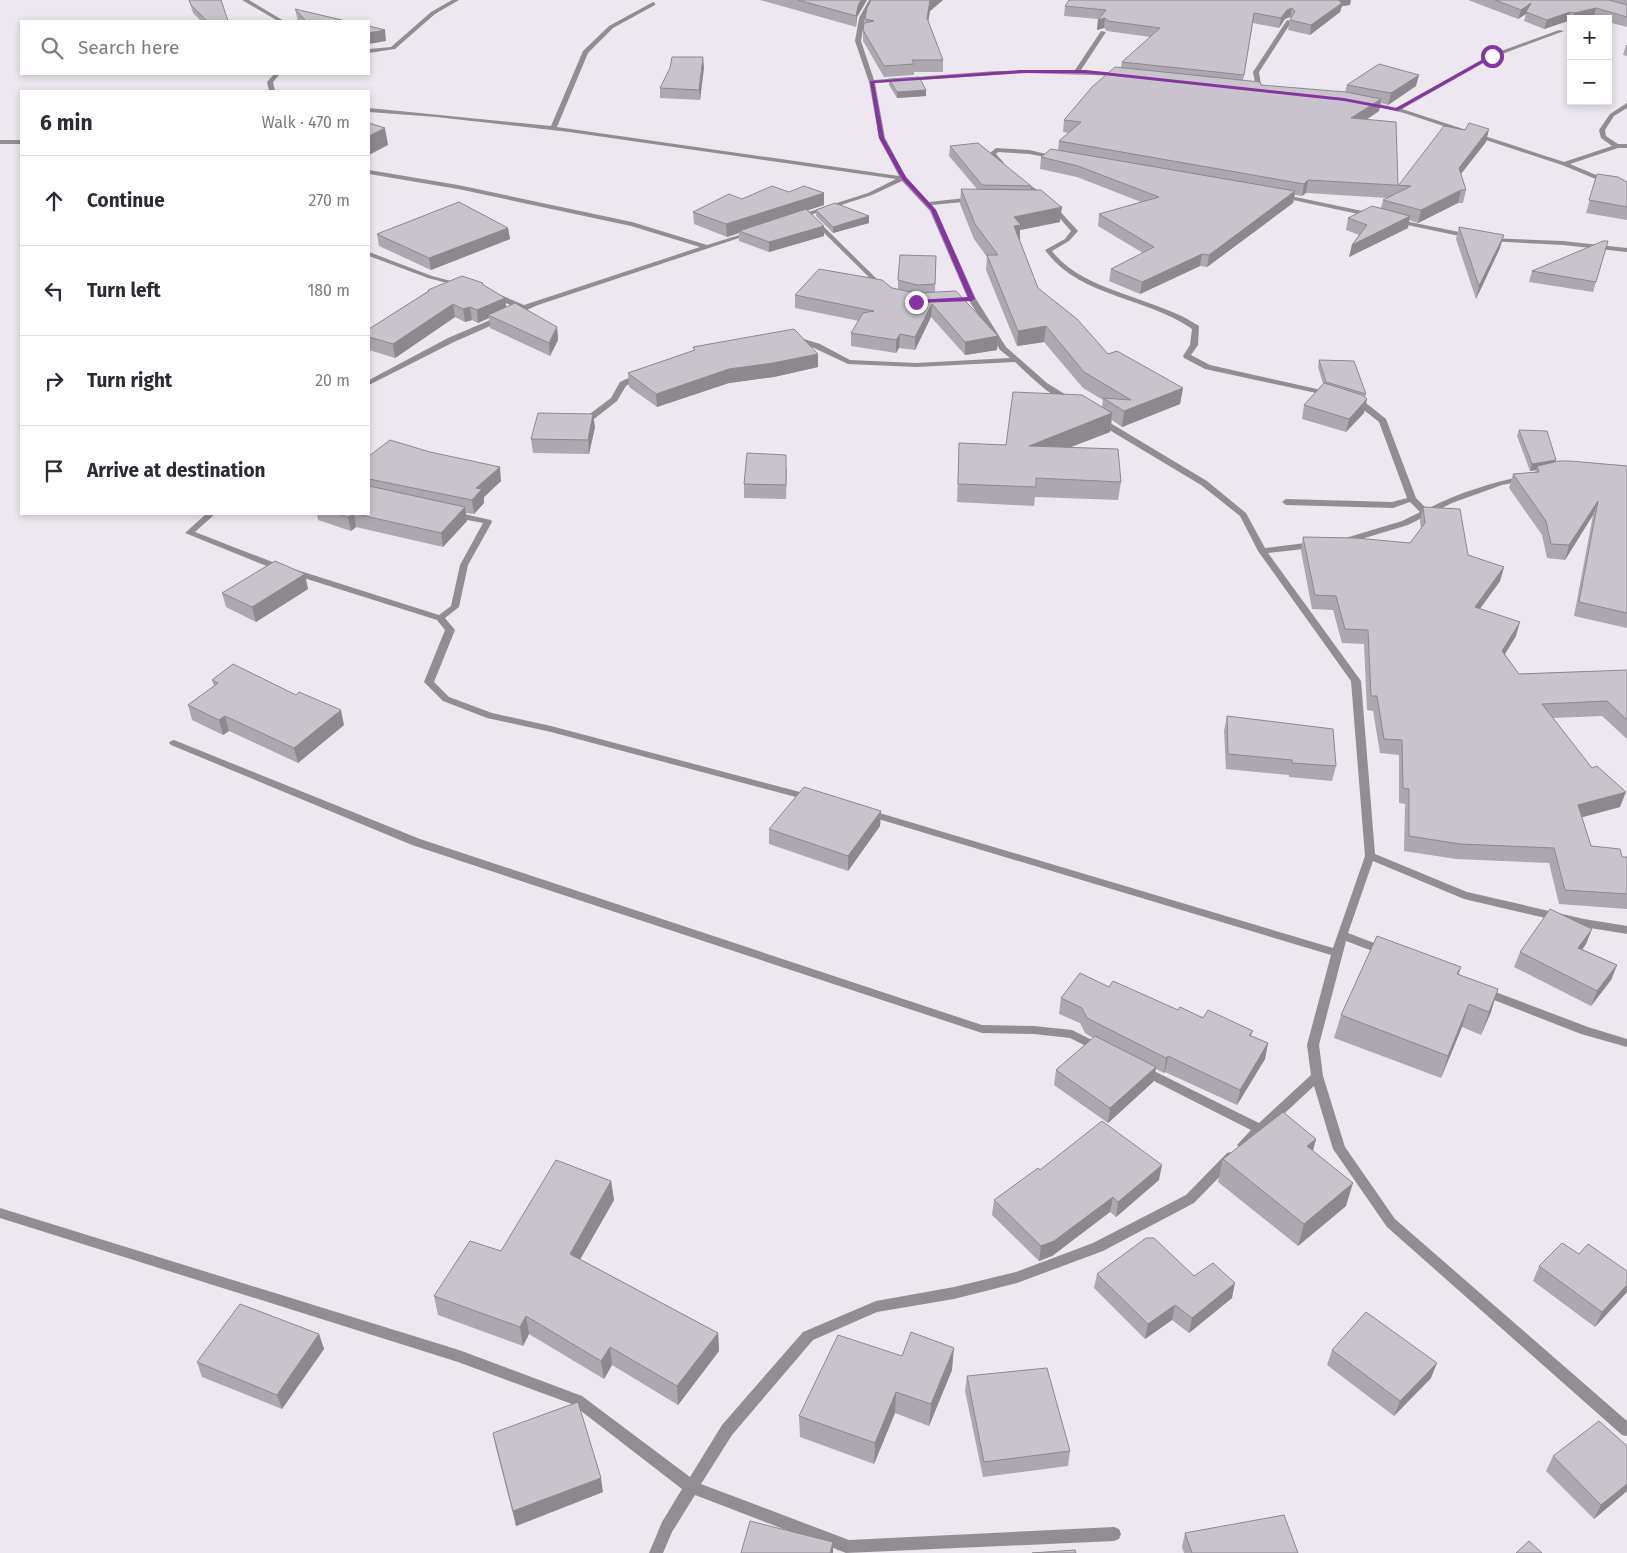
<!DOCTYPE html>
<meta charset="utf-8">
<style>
body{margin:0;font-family:"Fira Sans",sans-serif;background:#f7f7f7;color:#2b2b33}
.controls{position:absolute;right:15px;top:15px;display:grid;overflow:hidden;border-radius:0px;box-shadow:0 2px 8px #0003}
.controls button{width:45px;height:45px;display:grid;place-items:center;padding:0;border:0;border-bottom:1px solid #e1e1e2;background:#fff;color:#2b2b33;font:25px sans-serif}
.stop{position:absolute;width:15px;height:15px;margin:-11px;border:4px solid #8534a3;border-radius:50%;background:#fff}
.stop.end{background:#8534a3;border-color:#fff;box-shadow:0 1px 5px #0008}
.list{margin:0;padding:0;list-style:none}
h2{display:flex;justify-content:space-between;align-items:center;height:65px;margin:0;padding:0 20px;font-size:21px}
h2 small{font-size:16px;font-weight:400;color:#7c7c81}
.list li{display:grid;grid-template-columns:32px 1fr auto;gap:15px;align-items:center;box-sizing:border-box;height:90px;padding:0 20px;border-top:1px solid #e1e1e2}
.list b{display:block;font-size:19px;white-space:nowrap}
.list em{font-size:16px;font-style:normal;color:#7c7c81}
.icon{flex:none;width:28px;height:28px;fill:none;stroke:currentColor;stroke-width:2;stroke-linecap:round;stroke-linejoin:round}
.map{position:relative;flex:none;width:1627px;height:1553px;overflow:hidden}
.search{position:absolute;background:#fff;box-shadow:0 2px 8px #0003;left:20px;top:20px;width:350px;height:55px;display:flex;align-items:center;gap:12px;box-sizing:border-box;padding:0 18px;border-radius:0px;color:#7c7c81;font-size:19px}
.panel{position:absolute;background:#fff;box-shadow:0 2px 8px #0003;left:20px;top:90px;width:350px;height:425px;border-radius:0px}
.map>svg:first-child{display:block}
</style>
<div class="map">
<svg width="1627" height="1553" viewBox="0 0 1627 1553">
<rect width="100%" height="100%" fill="#ede7ef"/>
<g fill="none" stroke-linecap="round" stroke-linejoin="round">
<path fill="#918e92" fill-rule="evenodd" d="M242,0h7l35,21h-6z
M452,0h7l-24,14 -40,35 -26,4v-4l22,-2 40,-35z
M869,0h6l-10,18 -4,23 13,39 122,-9 79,-1 26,-39 5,1 -25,38 39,3 2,1v2l-95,-3 -152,10 10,55 21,39 23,25 45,-5 3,2 -3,2 -42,4 4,5 40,89 30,48 41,36 24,15v4c-15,1 -45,-30 -56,-40l-99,5 -68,-3 -34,-16 -23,-8 -1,-2 4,-2 26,8 30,16 66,3 94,-5 -10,-8 -32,-51 -38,-88 -28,-30 -30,14 -74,24 -2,-1v-2l72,-23 28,-14 -327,-47 -133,-15 -67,-5v-4l182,18 32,-75 26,-25 44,-24 2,1v2l-42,23 -25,25 -31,74 342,49 -20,-38 -10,-56 -14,-41 4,-23z
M1287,20l5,1 -33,51 3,19 -5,1 -4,-20z
M1559,30l5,1 -70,26 -92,52 162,53 48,-16 -11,-8 -2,-8 11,-16 17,-11v5l-13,8 -9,14 1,6 12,8h9v4h-9l-48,16 57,24v4l-65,-27 -158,-52 -40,-10 3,-2 29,7 94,-53z
M274,74h6l-7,8 2,9h-6l-2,-9z
M0,140h21v4h-21z
M996,148l33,2 31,7 -3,2 -28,-5 -31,-2 -2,2 8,9 -3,2 -12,-11z
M369,170l89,15 174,37 75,23 42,-13 5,1 -216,72 -84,37 -85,43v-5l79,-42 70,-30 -28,-11v-4h6l28,12 176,-58 -69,-21 -173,-37 -89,-15z
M1018,180h4l23,15 33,36 -9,10 -17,10c31,41 104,46 147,75l-1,19 -7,10 19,10 120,27 4,2 -4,2 -125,-27 -21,-11 -1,-2 7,-11 2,-16c-45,-32 -114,-32 -147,-79l20,-11 6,-8 -30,-34 -23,-15z
M1281,194l91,19 3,2 -3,2 -93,-20 -1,-1z
M812,219h4l68,67v2h-4l-68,-67z
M1395,219l74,15 3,2 -3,2 -76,-16 -1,-1z
M1489,238l74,3 64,7v4l-64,-7 -76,-4 -1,-1z
M369,252l63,24 34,9 -4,2 -34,-9 -59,-22z
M637,374h6l1,2 -18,10 -9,15 -28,22h-6v-4l28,-21 9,-16z
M1350,399h6l10,4 20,16 30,79 11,11c31,-16 63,-26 97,-33l4,2 -1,2 -25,5 -50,18 -44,22 -60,18h-6l-1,-2 1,-2 60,-18 18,-9 -10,-10 -17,6 -107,-3 -4,-3 4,-3 106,3 15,-4 -28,-76 -19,-15 -10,-4z
M1096,418h6l105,63 39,32 19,35 48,-6 4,3 -4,3 -45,5 93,128 14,173 92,38 117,27 43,7v8l-43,-7 -120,-28 -91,-38 -25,72 39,15 2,3 -2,3 -4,1 -37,-14 -27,104 4,31 22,71 50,72 232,202v15l-5,-1 -235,-208 -54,-78 -19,-63 -67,62 -4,2 -4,-2 -2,-3 14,-15 -113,-57 -2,-3 2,-3 4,-2 4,2 113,56 52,-48 -4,-30 24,-90 -466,-140 -1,-2 1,-2h8l460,137 32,-92 -14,-175 -93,-130 -18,-35 -39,-31 -105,-63z
M455,512l36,8 1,2 -24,43 -9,42 -14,11 10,12 -21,52 15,15 43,16 59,13 264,70 1,2 -1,2 -4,1 -260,-69 -64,-14 -44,-17 -19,-19 21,-52 -8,-10 -168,-53 -84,-34 21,-19h9l-20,18 80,31 164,52 12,-9 9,-41 23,-42 -31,-6v-4z
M174,740l246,99 562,186 52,1 38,4 32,16 2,3 -2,3 -4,1 -30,-15 -36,-4 -52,-1 -570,-188 -241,-100 -2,-2 2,-2z
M1485,988l103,39 39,12v8l-46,-13 -100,-39 -2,-3 2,-3z
M1231,1152l4,1 2,4 -2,4 -41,42 -91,48 -86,32 -63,16 -77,13 -64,28 -81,95 -31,49 148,56 265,-13 5,2 2,5 -2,5 -5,2 -268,12 -151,-58 -23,37 -9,21h-14l13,-31 20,-33 -110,-85 -114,-42 -458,-144v-10l459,142 123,46 108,81 32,-52 81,-93 73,-31 78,-14 62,-15 77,-29 93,-48 41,-42z"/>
</g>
<path fill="#ada8af" d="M189,0h32l7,21h-27l-8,-8z
M760,0h107l-10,17 -1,10z
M871,0h72l-13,11 -2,10 15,39v12h-29v3l-30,2 -21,-36v-11l2,-7v-4z
M1468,0h159v27l-19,-5v-3h-8l-6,-2 -8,2h-15v3l-3,-1 -24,8 -20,-8 2,-7 -8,5z
M1350,5l-8,1 -2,6 -30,23 -22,-5 2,-10 1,-2 -1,-1 -5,2 -6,9 -26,-5 -10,58 18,4 84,7 2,-7 69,1 -28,19 -7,-2 -2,8 -13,9 32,66 88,-44 -25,32 5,16 -3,13h-5l-40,20 -9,-3 -1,8 -59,29 3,-12 7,-10 -13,-5 2,-12 33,-10 2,-8 4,-2 -81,-5 -4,3 -7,-1 -2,8 -86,64 -7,-1 -60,28 -31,-13 2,-12 32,-16 -45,-27 1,-12 42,-12 -64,-25 -37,-8 1,-12 17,-7 1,-9 9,-8 -5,-1 1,-12 57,-52 1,-6 28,-25 -43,-6 -3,-3 -7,2 1,-11 -34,-3 1,-10z
M295,9l51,12h-48z
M1626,45h1v11l-4,-1z
M704,67l-4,33 -40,-2v-10z
M889,79l37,17 -29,2 -8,-13z
M950,146l81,40v4l29,32 -40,8 -1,10 19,48 70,66 75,34 -3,16 -58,23 -10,-7 -2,12 -40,15 51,35 -3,18 -83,-3 -1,9 -77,-4 2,-59 47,2 96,-38 1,-7 -20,-12 -39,-46 -27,4 -31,-76 1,-13 -13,-18 -14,-35 1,-15h16l-28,-33z
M1597,174l30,8v38l-41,-7z
M789,192l35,13 -16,5 16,26 -55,16 -30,-11v-8l-12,4 -33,-13 -1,-12 49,-13z
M816,210l53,6v7l-36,10 -17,-17z
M1459,227l41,21 -24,51 -20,-60z
M508,228l2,11 -79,31 -52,-24 -2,-12z
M1608,241l-15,51 -64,-10 3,-11z
M936,256l-1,36 63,44 -1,14 -32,5 -34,-38 -16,33 -16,-2 -3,5 -45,-7v-13l8,-12 -64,-13v-13l103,-6v-9z
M483,285l22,13 1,9 51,20 1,13 -8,16 -60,-28 -1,-10 -11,5 -6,-3 -7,2 -10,-5 -60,41 -26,-8v-21l59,-38v-1z
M693,347l125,7v13l-44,10 -45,6 -72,24 -28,-20 -1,-14 66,-22z
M1319,360l47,34 -1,4 2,1 -3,14 -18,19 -44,-13 2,-14 19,-21 -5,-17z
M595,427l-6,27 -56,-1 -2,-14z
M1519,430l37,32 71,4v162l-53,-12 19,-101 -28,45 -18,-2 -5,-23 -33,-47 4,-14 22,-2 1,-2 -6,1 -13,-35z
M369,456l132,25 -17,16v6l-10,11 -8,-1 1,8 -24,26 -87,-20 -5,4 -33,-11 -1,-6h-1h53z
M787,468l-1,31 -42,-1v-14z
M1423,507l45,48 36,12 -4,14 -20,28 36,27 -11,18 14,20 108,-4v69l-25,-23 -49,2 67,89 -38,10 9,29 31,11h5v52l-68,-5 -10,-41 -93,-4 -52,-8 1,-47 -6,-1v-48l-19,-2 -7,-42 -6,-1 -3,-66 -22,-1 -9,-33 -21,-1 -11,-58 2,-14 107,6 11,-14 -1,-8z
M308,589l-52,33 -30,-15 -4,-14z
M212,680l132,45 -46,38 -69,-32 -6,4 -31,-15 -4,-15 26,-19z
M1227,716l109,50 -4,15 -43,-4v-2l-63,-6 -2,-38z
M881,811l-1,15 -32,45 -79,-27v-15z
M1592,929l-6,15 -4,5 35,16 -6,15 -20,26 -77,-39 6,-15z
M1461,967l-2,7 32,38 -10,23 -19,-8 -21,51 -107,-40 7,-23z
M1109,987l69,23 75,21 -2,5 17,7 -3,16 -28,46 -72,-33 -1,1 -8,-4 -3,13 -45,41 -54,-38 2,-15 37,-32 -8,-5 -5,-10 -21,-9 2,-16z
M1316,1139l-3,12 33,55 -48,40 -80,-64 5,-23z
M1040,1170l119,10 -43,37 -6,-5 -58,44 -13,5 -47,-46 2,-15z
M611,1181l3,19 -34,59 138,74 1,18 -41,54 -66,-40 -8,14 -75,-45 -6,12 -85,-31 -4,-19 67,-45z
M1579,1254l48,17v21l-32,35 -62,-46 6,-15z
M1097,1274l97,2 38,22 -43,35 -17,-13 -27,19 -51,-51z
M319,1334l5,15 -42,60 -80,-32 -5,-15z
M1332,1350l99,28 -37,38 -67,-51z
M902,1356l50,14 -23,56 -34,-13 -21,51 -74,-27 -1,-21z
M967,1376l103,75 -2,15 -85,11 -18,-86z
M493,1433l110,59 -87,34 -20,-78z
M1627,1446v45l-33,28 -48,-48 7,-15z
M1185,1533l113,20h-114l-2,-6z"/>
<path fill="#8d888e" d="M861,0h6l-10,17 -1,10v-11l2,-10z
M930,0h13l-13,11 -3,18v-11z
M1333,0h18l-1,5 -8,1 -2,6 -30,23 1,-10z
M1531,3l-5,11 -8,5 3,-9z
M1292,8l-2,9 -5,2 -6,9 2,-10 6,-8z
M1596,8l-2,9 -8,2h-14l2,-6z
M1570,12l-2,9 -24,8 3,-9z
M1105,18l-1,10 -7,2 1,-10z
M385,30l1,11 -17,3v-11z
M703,57l1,10 -4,33 -1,-10z
M1419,75l-3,11 -28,19 3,-12z
M926,90v6l-29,2v-6z
M1381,99l-2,12 -30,20 2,-13z
M385,128l3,17 -19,10v-19z
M1489,129l-3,13 -30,38 3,-12z
M1308,180l-2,13 -4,3 2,-12z
M1461,190l-3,13 -40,20 3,-13z
M1295,191l-2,12 -86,64 2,-12z
M824,193v12l-83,27 -2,-1v2l-12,4 -1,-13z
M1062,207l-2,15 -40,8v10h-7l1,-23z
M869,216v7l-36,10v-6z
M1410,216l-2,12 -59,29 3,-12z
M824,226v10l-55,16v-10z
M508,228l2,11 -79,31 -2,-12z
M1504,235l-4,13 -24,51 3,-13z
M1202,254l-2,12 -60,28 2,-12z
M505,298l2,13 -19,4 1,3 -11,5 -1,-13z
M453,304l2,13 -60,41 -2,-14z
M932,304l-1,13 -16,33v-13z
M470,307l2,13 -7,2 -2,-13z
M1046,326l-2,16 -27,4 1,-15z
M557,327l1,13 -8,16 -1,-13z
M900,334l-1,14 -3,5v-13z
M998,336l-1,14 -32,5v-13z
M818,354v13l-44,10 -45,6 -72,24 -1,-13 73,-25z
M1183,388l-3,16 -58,23 2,-16z
M1367,399l-3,14 -18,19 3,-13z
M1112,413l-2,19 -83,32 2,-18z
M593,414l2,13 -6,27 -1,-14z
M1556,460l-2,7 -17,-1 -1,4 -6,1 2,-7z
M500,467l1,14 -17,16v6l-10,11 -2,-14 4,-12z
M1598,501l-5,14 -28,45 4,-15z
M465,507l2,14 -24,26 -2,-14z
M353,514h1l2,13 -5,4 -3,-14z
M1504,567l-4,14 -29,40 4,-14z
M305,574l3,15 -52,33 -4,-15z
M1520,622l-4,14 -18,29 4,-14z
M341,710l3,15 -46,38 -4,-15z
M225,716l4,15 -6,4 -4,-15z
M1626,792l-6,15 -48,13 6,-15z
M881,811l-1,15 -32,45v-15z
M1592,929l-6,15 -13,19 5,-15z
M1617,965l-6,15 -20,26 6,-15z
M1498,989l-7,23 -10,23 8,-23z
M1469,1004l-7,23 -21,51 7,-22z
M1268,1043l-3,16 -28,46 3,-15z
M1168,1056l-3,16 -1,1 2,-15z
M1156,1067l-3,15 -45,41 2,-15z
M1316,1139l-6,22 -3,-15z
M1162,1165l-3,15 -43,37 2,-15z
M611,1181l3,19 -41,72 -3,-18z
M1353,1183l-7,23 -48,40 6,-22z
M1113,1197l-3,15 -58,44 -13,5 2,-15z
M1235,1283l-3,15 -43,35 3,-15z
M1627,1285v7l-32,35 7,-15z
M1175,1305l-3,15 -27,19 3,-15z
M526,1316l3,18 -6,12 -3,-19z
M718,1333l1,18 -41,54 -1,-19z
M319,1334l5,15 -42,60 -5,-14z
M610,1347l2,18 -8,14 -3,-18z
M954,1348l-2,22 -23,56 2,-22z
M1437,1363l-6,15 -37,38 6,-15z
M896,1392l-1,21 -21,51 1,-21z
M601,1478l2,14 -87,34 -3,-15z
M1627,1484v7l-33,28 7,-14z
M833,1542v11h-3z"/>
<path fill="#c9c3cb" stroke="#8d888e" d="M189,0h32l7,21h-21l-16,-16z
M798,0h63l-3,6 -2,10z
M871,0h59l-3,18 16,42h-31l2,4 -30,2 -21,-36 1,-7 10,-2 -9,-2 2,-11z
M1069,0h269l4,3 -31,22 -21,-5 5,-9 -3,-3 -5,2 -6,8 -27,-5 -10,62 -122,-13 38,-34 -52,-7 -3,-3 -7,2 8,-10 -41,-4z
M1495,0h114l18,5v12l-31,-9 -22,5 -4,-1 -23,8 -21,-8 5,-9 -10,7z
M295,9l51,12h-40z
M369,26l16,4 -16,3z
M672,57h31l-4,33 -39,-2 10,-20z
M1379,64l40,11 -28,18 -44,-8z
M1115,67l145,15 1,3 85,7 35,7 -30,19 45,4 2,64 46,-60 21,4 4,-7 20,6 -30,39 7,22h-5l-40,20 -38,-10 28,-14 -103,-6 -4,4 -245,-43 22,-19 -17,-2 28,-33z
M919,77l7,13 -29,2 -8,-13z
M369,123l16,5 -16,8z
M978,143l53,43 -49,-1 -32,-39z
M1051,149l244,42 -86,64 -7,-1 -60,28 -31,-13 43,-22 -55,-33 60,-17 -81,-31 -37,-9z
M1597,174l21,3 9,5v25l-38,-7z
M772,186l17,6 15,-6 20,7 -98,31 -33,-12 36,-18 13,5z
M961,189l80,1 19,16 2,1 -48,10 7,8 -7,1 24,62 39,31 31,35 9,-3 66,37 -59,23 -21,-13 28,2 -47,-28 -38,-46 -28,5 -31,-76h11l-23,-31z
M459,202l49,26 -79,30 -52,-24z
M835,203l34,13 -36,11 -17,-17z
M1372,206l38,10 -58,29 15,-20 -19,-7z
M806,209l18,17 -55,16 -30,-11z
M1459,227l45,8 -25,51z
M1603,241h5l-12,41 -64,-11z
M900,255l36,1 -1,28 -18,1 -19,-5z
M819,269l63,11 10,8 24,5 40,-2 42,45 -33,6 -33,-38 -17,33 -15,-3 -4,6 -45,-7 12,-20 11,-2 -79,-16z
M462,276l21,7 -1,1 23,14 -28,12 -7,-3 -7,2 -10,-5 -60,40 -24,-7v-8l60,-38 -1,-1z
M515,303l42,24 -8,16 -61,-28z
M794,329l24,25 -45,9 -44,6 -73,25 -28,-21 67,-23 -2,-3z
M1319,360l35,1 12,33 -40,-12z
M1324,383l38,12 5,4 -18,20 -45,-14z
M1013,392l69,3 30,18 -83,33 89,3 3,33 -85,-4v9l-78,-3 1,-41 47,2z
M538,413l55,1 -5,26 -57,-1z
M1519,430l28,1 9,29 -24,4z
M390,440l40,12 70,15 -24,21 6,1 -10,11 -103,-21v-23z
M747,453l39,2v30l-42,-1z
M1559,461h11l57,5v147l-48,-11 19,-101 -29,44 -18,-1 -5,-23 -33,-47 26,-2 -2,-6z
M369,486l96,21 -24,26 -85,-19h13z
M1423,507l37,2 8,46 36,12 -29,40 45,15 -18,29 17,23 108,-4v50l-20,-19 -65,3 50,64 5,-2 29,26 -48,13 13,41 29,3 2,8h5v37l-62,-4 -11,-42 -94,-4 -51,-8v-47l-6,-1 -1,-48 -18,-1 -7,-43h-6l-3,-66 -23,-1 -9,-33 -21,-1 -12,-58 53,1 54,5 15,-20z
M338,514h15l-5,3z
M275,561l30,13 -53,33 -30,-14z
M233,664l63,31 3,-3 42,18 -47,38 -69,-32 -6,4 -31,-15 30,-22 -6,-3z
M1227,716l106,13 3,37 -44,-3v-3l-64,-6z
M804,787l77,24 -33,45 -79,-27z
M1550,909l42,20 -14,19 39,17 -20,26 -77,-39z
M1377,936l84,31 -4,7 41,15 -9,23 -20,-8 -21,52 -107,-41z
M1080,973l29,14 4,-6 65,29 2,-3 23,11 5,-8 45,21 -4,4 19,8 -28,47 -72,-34 -2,2 -79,-40 -5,-10 -21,-10z
M1095,1036l61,31 -46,41 -54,-38z
M1283,1112l33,27 -9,7 46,37 -49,41 -81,-65z
M1102,1121l60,44 -44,37 -5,-5 -59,44 -13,5 -47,-46 44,-32 2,2z
M556,1160l55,21 -41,73 148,79 -41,53 -67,-39 -9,14 -75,-45 -6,11 -86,-31 36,-55 31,10z
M1146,1238h8l40,38 19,-13 22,20 -43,35 -17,-13 -27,19 -51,-50z
M1562,1243l17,11 9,-10 39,27v14l-25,27 -63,-46z
M240,1304l79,30 -42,61 -80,-33z
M1366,1312l71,51 -37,38 -68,-51z
M911,1332l43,16 -23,56 -35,-12 -21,51 -76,-27 39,-81 64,21z
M1047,1368l23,83 -86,11 -17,-86z
M578,1402l23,76 -88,33 -20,-78z
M1599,1421l28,25v38l-26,21 -48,-49z
M1284,1515l14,38h-106l-7,-20z
M750,1521l83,21 -3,11h-89z
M1529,1541l13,12h-26z
M1075,1550l1,3h-44z"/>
<path fill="#8534a3" d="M1491,55l4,1 -98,55 -53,-10 -259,-28h-65l-146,10 10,55 22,39 30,33 39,89 -3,2 -56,2 -3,-1 3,-2 52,-3 -37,-87 -29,-31 -23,-41 -9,-57 150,-11h65l259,28 52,10z"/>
</svg>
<div class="controls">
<button>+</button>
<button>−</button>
</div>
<div class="stop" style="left:1492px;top:56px"></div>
<div class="stop end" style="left:916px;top:302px"></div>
<div class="search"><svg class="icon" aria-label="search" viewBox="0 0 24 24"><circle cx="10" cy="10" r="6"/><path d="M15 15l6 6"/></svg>Search here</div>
<section class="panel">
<h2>6 min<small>Walk · 470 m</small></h2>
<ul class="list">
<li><svg class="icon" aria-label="ahead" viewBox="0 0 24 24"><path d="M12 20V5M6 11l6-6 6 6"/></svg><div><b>Continue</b></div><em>270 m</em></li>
<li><svg class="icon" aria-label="left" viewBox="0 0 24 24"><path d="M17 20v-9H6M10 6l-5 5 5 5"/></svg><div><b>Turn left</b></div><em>180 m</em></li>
<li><svg class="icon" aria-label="right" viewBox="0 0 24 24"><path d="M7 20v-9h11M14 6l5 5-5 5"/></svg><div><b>Turn right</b></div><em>20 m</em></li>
<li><svg class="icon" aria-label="arrive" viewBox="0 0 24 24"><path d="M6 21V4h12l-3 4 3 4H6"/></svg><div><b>Arrive at destination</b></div></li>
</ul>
</section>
</div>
